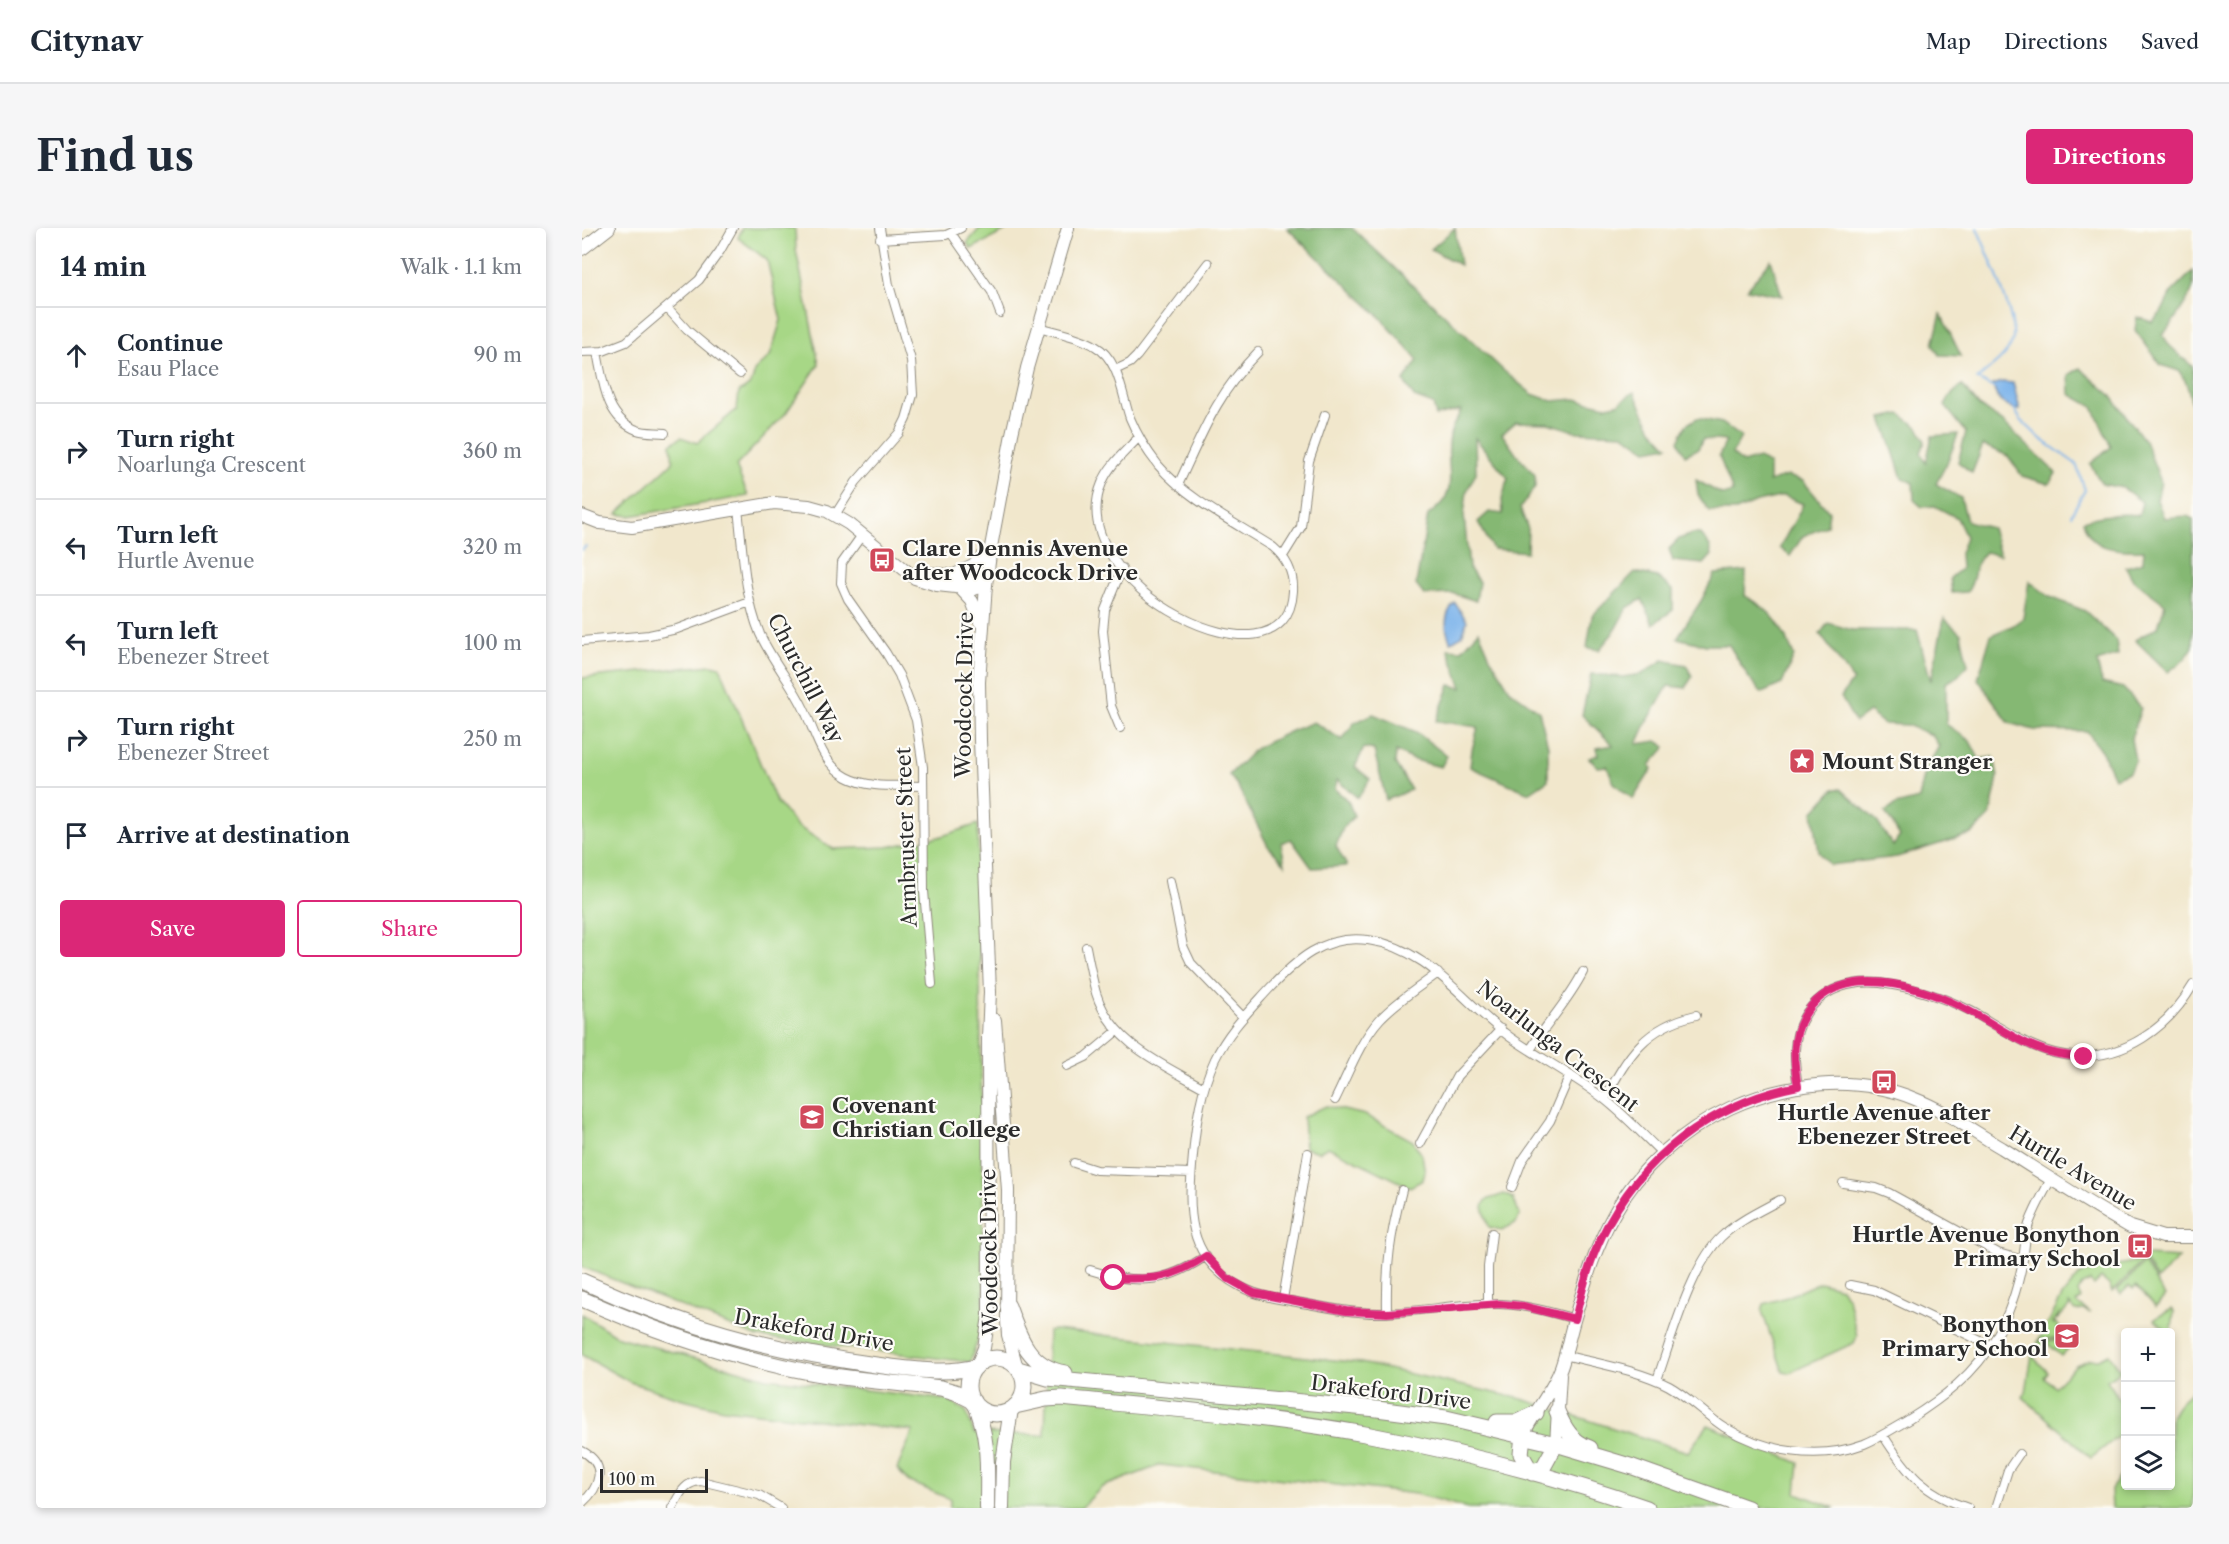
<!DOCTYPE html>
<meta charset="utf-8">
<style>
body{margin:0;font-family:"Libre Caslon Text",serif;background:#f6f6f7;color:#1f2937}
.controls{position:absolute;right:18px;bottom:18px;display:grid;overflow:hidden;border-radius:6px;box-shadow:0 3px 9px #0003}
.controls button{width:54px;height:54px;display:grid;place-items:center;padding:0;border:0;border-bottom:2px solid #e0e1e3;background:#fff;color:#1f2937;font:30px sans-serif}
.scale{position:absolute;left:18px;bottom:15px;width:108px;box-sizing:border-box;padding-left:6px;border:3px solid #2b2b2b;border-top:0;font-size:16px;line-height:21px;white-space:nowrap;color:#2b2b2b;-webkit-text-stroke:4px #fdfcf7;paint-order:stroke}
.stop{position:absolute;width:18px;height:18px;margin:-14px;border:4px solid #db2777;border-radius:50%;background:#fff}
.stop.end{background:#db2777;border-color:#fff;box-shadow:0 2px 6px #0008}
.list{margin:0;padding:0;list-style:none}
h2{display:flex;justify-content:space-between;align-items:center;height:78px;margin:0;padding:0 24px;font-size:26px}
h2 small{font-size:20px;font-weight:400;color:#747a83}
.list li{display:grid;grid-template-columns:39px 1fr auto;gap:18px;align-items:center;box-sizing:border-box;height:96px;padding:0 24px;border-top:2px solid #e0e1e3}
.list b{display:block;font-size:22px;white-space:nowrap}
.list p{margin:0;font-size:20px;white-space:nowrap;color:#747a83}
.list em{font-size:20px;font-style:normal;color:#747a83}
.actions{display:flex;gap:12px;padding:18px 24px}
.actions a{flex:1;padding:14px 0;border:2px solid #db2777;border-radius:6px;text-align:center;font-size:21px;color:#db2777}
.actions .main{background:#db2777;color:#fff}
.icon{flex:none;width:33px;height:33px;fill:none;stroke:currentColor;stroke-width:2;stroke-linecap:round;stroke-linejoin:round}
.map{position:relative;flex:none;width:1611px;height:1280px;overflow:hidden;border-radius:6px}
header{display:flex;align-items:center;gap:36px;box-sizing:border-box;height:84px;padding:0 30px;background:#fff;border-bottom:2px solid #e0e1e3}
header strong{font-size:28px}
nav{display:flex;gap:33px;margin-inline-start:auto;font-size:21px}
.intro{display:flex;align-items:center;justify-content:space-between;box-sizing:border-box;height:144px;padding:0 36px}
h1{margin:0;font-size:42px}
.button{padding:15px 27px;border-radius:6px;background:#db2777;color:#fff;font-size:21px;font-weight:700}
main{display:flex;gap:36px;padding:0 36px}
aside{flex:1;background:#fff;border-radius:6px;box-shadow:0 3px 9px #0003}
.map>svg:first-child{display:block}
</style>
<header>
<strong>Citynav</strong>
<nav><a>Map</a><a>Directions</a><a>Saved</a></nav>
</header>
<div class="intro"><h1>Find us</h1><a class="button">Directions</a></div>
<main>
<aside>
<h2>14 min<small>Walk · 1.1 km</small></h2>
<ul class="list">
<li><svg class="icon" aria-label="ahead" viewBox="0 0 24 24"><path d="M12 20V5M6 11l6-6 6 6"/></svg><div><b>Continue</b><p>Esau Place</p></div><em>90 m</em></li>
<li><svg class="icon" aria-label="right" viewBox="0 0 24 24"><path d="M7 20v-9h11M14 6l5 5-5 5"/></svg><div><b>Turn right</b><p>Noarlunga Crescent</p></div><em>360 m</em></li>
<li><svg class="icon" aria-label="left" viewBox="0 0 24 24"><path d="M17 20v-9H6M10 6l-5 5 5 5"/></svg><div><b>Turn left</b><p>Hurtle Avenue</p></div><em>320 m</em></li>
<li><svg class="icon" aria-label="left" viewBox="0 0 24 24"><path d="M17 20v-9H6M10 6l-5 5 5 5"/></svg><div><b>Turn left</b><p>Ebenezer Street</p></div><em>100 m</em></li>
<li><svg class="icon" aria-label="right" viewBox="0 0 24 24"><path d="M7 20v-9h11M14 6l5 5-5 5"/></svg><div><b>Turn right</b><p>Ebenezer Street</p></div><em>250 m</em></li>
<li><svg class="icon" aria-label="arrive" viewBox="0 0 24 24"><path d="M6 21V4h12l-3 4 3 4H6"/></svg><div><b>Arrive at destination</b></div></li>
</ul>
<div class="actions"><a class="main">Save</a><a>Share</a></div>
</aside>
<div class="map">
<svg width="1611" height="1280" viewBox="0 0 1611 1280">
<rect width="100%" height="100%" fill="#fdfcf7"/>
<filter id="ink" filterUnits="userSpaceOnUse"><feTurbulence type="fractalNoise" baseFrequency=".0167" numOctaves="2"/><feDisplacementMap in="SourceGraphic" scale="12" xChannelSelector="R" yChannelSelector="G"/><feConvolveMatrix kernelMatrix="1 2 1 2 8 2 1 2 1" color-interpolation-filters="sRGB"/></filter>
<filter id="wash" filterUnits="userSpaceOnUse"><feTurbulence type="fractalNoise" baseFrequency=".008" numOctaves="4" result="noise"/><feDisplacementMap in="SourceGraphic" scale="24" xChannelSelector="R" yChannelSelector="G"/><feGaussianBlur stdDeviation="1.35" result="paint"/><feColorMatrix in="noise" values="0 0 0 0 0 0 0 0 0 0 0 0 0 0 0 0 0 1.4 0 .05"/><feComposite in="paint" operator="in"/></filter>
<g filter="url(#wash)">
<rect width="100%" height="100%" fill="#f1e7cc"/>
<path fill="#a7d786" stroke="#698158" stroke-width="1.5" d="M160,0h53l1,22 23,114 -33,49 -50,53 12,30 -118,20 -13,-2 56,-52 -2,-18 10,-7 16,6 40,-34 2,-17c10,-6 15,-9 15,-21l16,-15 11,-36 -14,-60 -29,-22z
M398,0h31l-40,21 -4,-6z
M130,437l8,2 56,134 21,25 36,23 54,-2 52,-10 39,-13 6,461 -1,41 -13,36 -212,-25 -176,-70v-589z
M744,878l39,9 48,26 9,14 3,17 -2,8 -13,7 -82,-40 -9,5 -14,-4 -2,-31z
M922,966l9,4 7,17 -4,8 -14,7 -13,-3 -6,-20 3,-7z
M1564,1028l33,2 -22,22 -14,-22z
M1562,1032l-32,32 -3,-7 -8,-7 -7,7 -4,-4 -8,4 -4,7 3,6 -5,5 15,10 -7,-3 -8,1 -7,-7v3l-12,13 3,-8 -7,11 1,1 1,-2 4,4 -1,3 8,8h-3l-4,-5 3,5 -23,3 24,-45 19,-23z
M1562,1035l21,33 -9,11 -20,-21 -3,3 -4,-3 -8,8 -4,-4z
M1238,1054l21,6 7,11 9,37 -3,7 -65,30 -6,-1 -21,-61 2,-7 23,-7z
M1590,1081l2,3 -3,24 -1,-4h-3l-13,-13z
M0,1086l36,23 149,41 181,22 18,11 8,22 71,2 3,-104 7,-1 306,33 161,36 166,53 20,-27 91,38 -3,30 39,15h-367l-52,-14 -255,-29 -59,22 -21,21h-131v-9l-42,-18 -11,-12 16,-38 -189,-22 -45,-11 -49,-16 -48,-27z
M1481,1111h6l4,5 -12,12 -13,-12 -14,14 14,14 -4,5 10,10 22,-22 14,-6h9l10,-5 12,17 -14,9 16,25 2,-1v27l-34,27 -68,-61 3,-5 6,-37 6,-13z
M1611,1162v118h-81l-1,-19 14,-19 1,16h44l1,-69 9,-15z"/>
<path fill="#85b873" stroke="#58724f" stroke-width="1.5" d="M705,0h65l152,143 28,23 20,7 23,-2 32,7 10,-2 17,-12 18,37 16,17 -21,4 -24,-16 -45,-2 -30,-9 -32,-1 -14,12 14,20 19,21v12l-15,21 8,21 -1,23 -34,-3 -15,-27 11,-10 14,2 -1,-15 6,-21 -33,-40 1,35 -9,18 -3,24 5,53 10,14 -3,19 -21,-7 -31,1 -8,-10 12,-70c36,-24 15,-44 22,-79 1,-9 8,-18 11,-26l-25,6 -3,-12 -19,-7 -10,-16 14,-21 -40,-45z
M873,0l5,37 -29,-16z
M1189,32l11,36 -35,-7z
M1611,43c0,5 0,10 0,15 -1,10 -23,40 -30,49l6,10 24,22v40l-7,-25 -7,-11 -18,-6 -26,-35 2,-13 15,5 9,-9 10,-20z
M1359,86l20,42 -22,-1 -6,-10z
M1498,140l30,26 35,47 16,41 -4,18 7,18 23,-2 6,3v128l-8,12 -17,13 -33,-32 23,-13 7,-23 -32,-24 -7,-13 17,-5 1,-12c-27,1 -53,1 -61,-29 19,-7 36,-8 56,-6l3,-13 -19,-14 -21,-4 -12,-20 21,-17 -18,-40 -23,-13 -1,-19z
M1380,157l17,21 23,15 54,52 -7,11 -27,-8 -14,-20 -25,-11 -11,28 -14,-11 8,-30 -21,-26 4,-9z
M1318,186l18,13 7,14 -4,12 5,10 6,-27 26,-2 -10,27 -12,23 25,14 6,23 25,7 8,27 -15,-3c-16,16 -6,23 -18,40l-15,1 -2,-15 11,-9 -1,-16 6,-16 -9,-19 -22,-12 -13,1 -8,-7 -1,-17 -11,-5 -20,-60z
M1115,190l25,5 19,14 -9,17 11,9 16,-5 10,6v18l18,-6 16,5 26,31 -2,14 -24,10 -13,20 -10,-8c7,-16 17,-29 23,-44l-19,-8 -27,6 -21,9h-27l-11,-16 -2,-15 27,15 10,-3 -14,-36 7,-15 -23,-2 -5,10 -13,6 -7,-14 8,-16z
M1110,306h9l9,12 2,9 -8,9 -31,-3 -4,-12 10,-10z
M1164,343l-1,25c28,14 38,32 49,60l-12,28 -20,9 -13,-15 -20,-33h-23l-29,-7 24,-37 14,-27z
M1053,344l22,5 16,13v20l-20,14 -11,-25 -15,9 -14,25 -14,17 -12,-2 5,-32z
M1447,353l21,16 35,14 31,29 2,15 -21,7 5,21 21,5 18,20 -10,31 4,21 -6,12 -15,6 -12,-26 -15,-21 -53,-1 -25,-7 -31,-44 13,-44 21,-9 11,-8z
M1362,390l17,16 7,31 -11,12 -11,6v41l24,17 9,18 15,-2 4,20 -8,39 -19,18 -74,23 -67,8 -11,-13 -6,-40 21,-23h7l35,31 17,26 7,-10 -15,-24 11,-7 23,-6 6,-28 14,-25 -7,-11 -25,-10 -23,-1 -15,-12 -14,10 -14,-25 12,-17 -33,-46 8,-11 24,7h65l14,51z
M897,403l11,26 20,33 29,21 9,35v34l-19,13 -59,-26 2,-17 6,-23 -42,-6 14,-36 12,3 -14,-39 14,1z
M1081,432l23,5 6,11 -6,12 -18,-2 -21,36 -10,22 20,-3 9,6 -16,18 2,4 -19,30 -19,-16 -7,-17 -9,1 -9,-9 9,-3 -2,-7 17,-3 -31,-30 9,-41 32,3 19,-3z
M791,486l43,18 31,24 -6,11 -30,-8 -15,-8 -1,12 16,27 -25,10 -12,-50 -10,-2 -9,19 15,12 -12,19 -21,-18 -2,9 13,12 6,15 -11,12 -7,18 11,20 -35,2 -21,-29 -10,4 4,21 -17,-18 -31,-61 -8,-10 27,-27 35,-17 23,-9 28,18 12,-17z"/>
<path fill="#7ab2ea" stroke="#526e8a" stroke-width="1.5" d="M1420,154l11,1 7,27c-15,-3 -24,-9 -27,-25z
M873,375l12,18 -5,15 -11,6c-7,-13 -7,-29 4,-39z"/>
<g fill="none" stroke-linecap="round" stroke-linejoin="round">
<path stroke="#7ab2ea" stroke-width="2" d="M1395,0c9,22 43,95 35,114 -6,16 -22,26 -35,37l17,9
M1432,180l6,11 21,20 35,25 9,26 -14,25
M0,322l4,-4"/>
</g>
</g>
<g filter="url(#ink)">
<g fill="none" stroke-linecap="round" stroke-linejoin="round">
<defs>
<path id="street" d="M369,5l41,59 8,21
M298,11l66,-4 15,-7
M85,80l20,22 53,44
M457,99c18,6 40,9 56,19 24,13 27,49 35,72 7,17 17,33 28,47 30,35 76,57 115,82 13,11 21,26 20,44 -5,109 -234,-6 -191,-108 7,-18 24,-32 37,-46
M0,124l21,-1 23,-9 73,-62 21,-29 13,-23
M15,124c6,28 8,66 40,78 8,3 19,2 28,3
M533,142l15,-7 7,-7 71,-93
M596,257c24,-51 39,-92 80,-133
M156,281c5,42 6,86 22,125 12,27 32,49 44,75 12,25 17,54 43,68 22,12 52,8 76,9
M253,287l21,-33 43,-49 7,-14 7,-24 -2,-35 -22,-75 -9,-57
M280,307l-20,28 -1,20 7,16 38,54 13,22 17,45 7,47 1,124 8,93
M701,328l18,-29 8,-66 16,-46
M0,413l67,-6 28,-6 73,-27
M538,500l-9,-22 -8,-75 2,-21 17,-42
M588,653l13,65 8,17 52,54
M504,719c3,15 6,31 10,46 16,51 66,71 108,95
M948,822c17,-27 39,-50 53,-78
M485,838l19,-9 31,-26
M1216,859c-5,-31 -7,-62 18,-85 17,-16 40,-21 64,-19 32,4 61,13 91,28 33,18 64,43 103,45 51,3 94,-28 119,-71
M1023,871c23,-44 40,-72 91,-84
M753,872c13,-26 25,-59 45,-81 17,-18 38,-31 58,-46
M838,916l37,-68 44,-47
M492,935l22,7 95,3
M1261,955l33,5 13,5 109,60 25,7
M930,959l10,-26 28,-40 20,-46
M508,1042c47,15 75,14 116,-14
M1268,1057l24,5 117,56
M701,1071l25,-146
M906,1076v-37l4,-34
M805,1085c-1,-48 3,-77 15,-123
M993,1091c-25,-7 -49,-14 -75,-15 -40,-2 -81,9 -122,9 -27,0 -54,-6 -81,-11 -19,-3 -39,-6 -56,-15 -56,-29 -53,-78 -48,-132 3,-33 8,-66 22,-96 13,-27 33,-47 53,-69 27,-29 56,-56 100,-50 61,8 95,63 142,97 30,21 63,38 93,61 21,16 40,37 59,55
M982,1127c35,9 74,15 105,31 20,11 36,29 55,41 41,25 94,34 140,17 15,-6 30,-16 44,-24 35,-22 67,-46 88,-83 14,-24 22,-50 27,-77 2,-12 2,-25 6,-36 6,-16 14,-30 22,-45
M1075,1152c14,-40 34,-114 64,-143 17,-16 39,-26 59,-37
M1301,1207c24,38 41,59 85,73
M0,1223c26,14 18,36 0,52
M90,1280c8,-14 12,-26 29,-27l58,14 22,13
M1414,1280l12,-38 11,-16"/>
<path id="secondary" d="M0,21l27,-21
M0,288l18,7 32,4 142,-24 35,3 18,5 22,13 66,54 22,7 37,4 12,-4
M337,344l58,6 9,7
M372,347l19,-9 17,-17
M376,358l14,15 8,21
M413,792l13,170 -1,131 1,14 9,33
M395,1137l7,-17 5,-32 -1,-279 2,-45 -10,-252 -1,-58 7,-97 5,-38 21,-113 15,-66 41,-140
M941,1207c11,-23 29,-43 38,-67 5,-14 8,-30 12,-44 11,-38 21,-75 41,-110 25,-46 69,-84 116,-106 58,-26 124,-34 185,-9 31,12 58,32 87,49 42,27 84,54 128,79l33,10h30
M974,1216l4,-69"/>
<path id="primary" d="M392,1174c16,36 13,67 13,106
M420,1280l1,-46 8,-53"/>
<path id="highway" d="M0,1053c99,45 186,69 294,84 32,4 68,10 100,2
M0,1071c74,33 148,58 227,73 44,8 88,11 132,16l14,4 18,9
M426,1078c11,31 21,61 57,67
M386 1158a28 28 0 1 1 56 0a28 28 0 1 1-56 0Z
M436,1141l30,9 329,31 69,9 110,26 77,23 115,41
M433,1178l31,-7 16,-1c102,10 203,18 303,36 95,18 191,42 282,74
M975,1183c7,17 15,31 33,37
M915,1194h20l19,-9
M941,1207l-2,19 11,19
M950,1245l12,-7 12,-22"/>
</defs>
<use href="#street" stroke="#8e897c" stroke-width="10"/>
<use href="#secondary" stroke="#8e897c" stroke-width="14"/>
<use href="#primary" stroke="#8e897c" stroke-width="16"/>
<use href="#highway" stroke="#8e897c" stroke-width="17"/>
<use href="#street" stroke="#fff" stroke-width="8"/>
<use href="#secondary" stroke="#fff" stroke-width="12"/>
<use href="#primary" stroke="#fff" stroke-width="14"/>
<use href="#highway" stroke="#fff" stroke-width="15"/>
</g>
</g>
<g fill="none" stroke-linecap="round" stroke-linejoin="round" filter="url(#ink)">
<path stroke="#db2777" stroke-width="8" d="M532,1050c39,2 58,1 92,-22l21,22 27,15 92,18 41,2 113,-9 23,2 52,13c7,-28 14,-57 27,-83 38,-79 110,-133 196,-150 -6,-30 -7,-61 18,-85 40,-37 113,-12 155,11 21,11 41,26 64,35 16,7 32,9 49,10"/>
</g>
<defs>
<symbol id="bus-square" viewBox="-11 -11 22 22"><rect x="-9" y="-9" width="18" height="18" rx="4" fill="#d1495b" stroke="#fdfcf7"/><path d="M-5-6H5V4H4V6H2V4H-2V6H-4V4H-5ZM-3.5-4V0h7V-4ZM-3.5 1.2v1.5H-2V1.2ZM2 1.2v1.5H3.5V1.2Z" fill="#fff"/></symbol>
<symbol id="sight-square" viewBox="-11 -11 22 22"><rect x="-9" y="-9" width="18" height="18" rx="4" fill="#d1495b" stroke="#fdfcf7"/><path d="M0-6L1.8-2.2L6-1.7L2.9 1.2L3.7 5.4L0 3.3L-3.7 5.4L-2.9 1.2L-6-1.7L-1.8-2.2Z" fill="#fff"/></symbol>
<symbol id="school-square" viewBox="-11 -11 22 22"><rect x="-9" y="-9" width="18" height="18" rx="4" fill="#d1495b" stroke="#fdfcf7"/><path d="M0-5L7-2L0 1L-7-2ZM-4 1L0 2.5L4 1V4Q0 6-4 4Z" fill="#fff"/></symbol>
</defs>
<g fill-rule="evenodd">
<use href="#bus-square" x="285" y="317" width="30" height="30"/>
<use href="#sight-square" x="1205" y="518" width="30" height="30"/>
<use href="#bus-square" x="1287" y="839" width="30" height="30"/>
<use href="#school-square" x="215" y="874" width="30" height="30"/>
<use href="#bus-square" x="1543" y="1003" width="30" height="30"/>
<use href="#school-square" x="1470" y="1093" width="30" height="30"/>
</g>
<g text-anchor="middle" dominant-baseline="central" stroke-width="4.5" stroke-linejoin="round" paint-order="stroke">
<g font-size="21" font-weight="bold" fill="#2b2b2b" stroke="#fdfcf7" text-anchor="start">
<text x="320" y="320">Clare Dennis Avenue<tspan x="320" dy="24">after Woodcock Drive</tspan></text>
<text x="1240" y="533">Mount Stranger</text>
<text x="250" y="877">Covenant<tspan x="250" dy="24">Christian College</tspan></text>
<text x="1302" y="884" text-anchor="middle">Hurtle Avenue after<tspan x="1302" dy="24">Ebenezer Street</tspan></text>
<text x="1538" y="1006" text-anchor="end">Hurtle Avenue Bonython<tspan x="1538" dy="24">Primary School</tspan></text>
<text x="1466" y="1096" text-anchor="end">Bonython<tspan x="1466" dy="24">Primary School</tspan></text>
</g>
<g font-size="21" fill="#2b2b2b" stroke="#fdfcf7">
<text transform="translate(224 450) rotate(63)">Churchill Way</text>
<text transform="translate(382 467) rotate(-89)">Woodcock Drive</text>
<text transform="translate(324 609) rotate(-92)">Armbruster Street</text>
<text transform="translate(976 818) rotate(38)">Noarlunga Crescent</text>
<text transform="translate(1491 940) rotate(31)">Hurtle Avenue</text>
<text transform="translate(407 1024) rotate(-91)">Woodcock Drive</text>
<text transform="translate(232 1102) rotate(10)">Drakeford Drive</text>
<text transform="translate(809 1164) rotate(7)">Drakeford Drive</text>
</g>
</g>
</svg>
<div class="controls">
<button>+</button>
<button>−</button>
<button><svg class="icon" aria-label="layers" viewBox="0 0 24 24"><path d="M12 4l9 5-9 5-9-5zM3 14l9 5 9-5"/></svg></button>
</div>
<div class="scale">100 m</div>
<div class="stop" style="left:532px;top:1050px"></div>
<div class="stop end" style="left:1502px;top:829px"></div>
</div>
</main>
